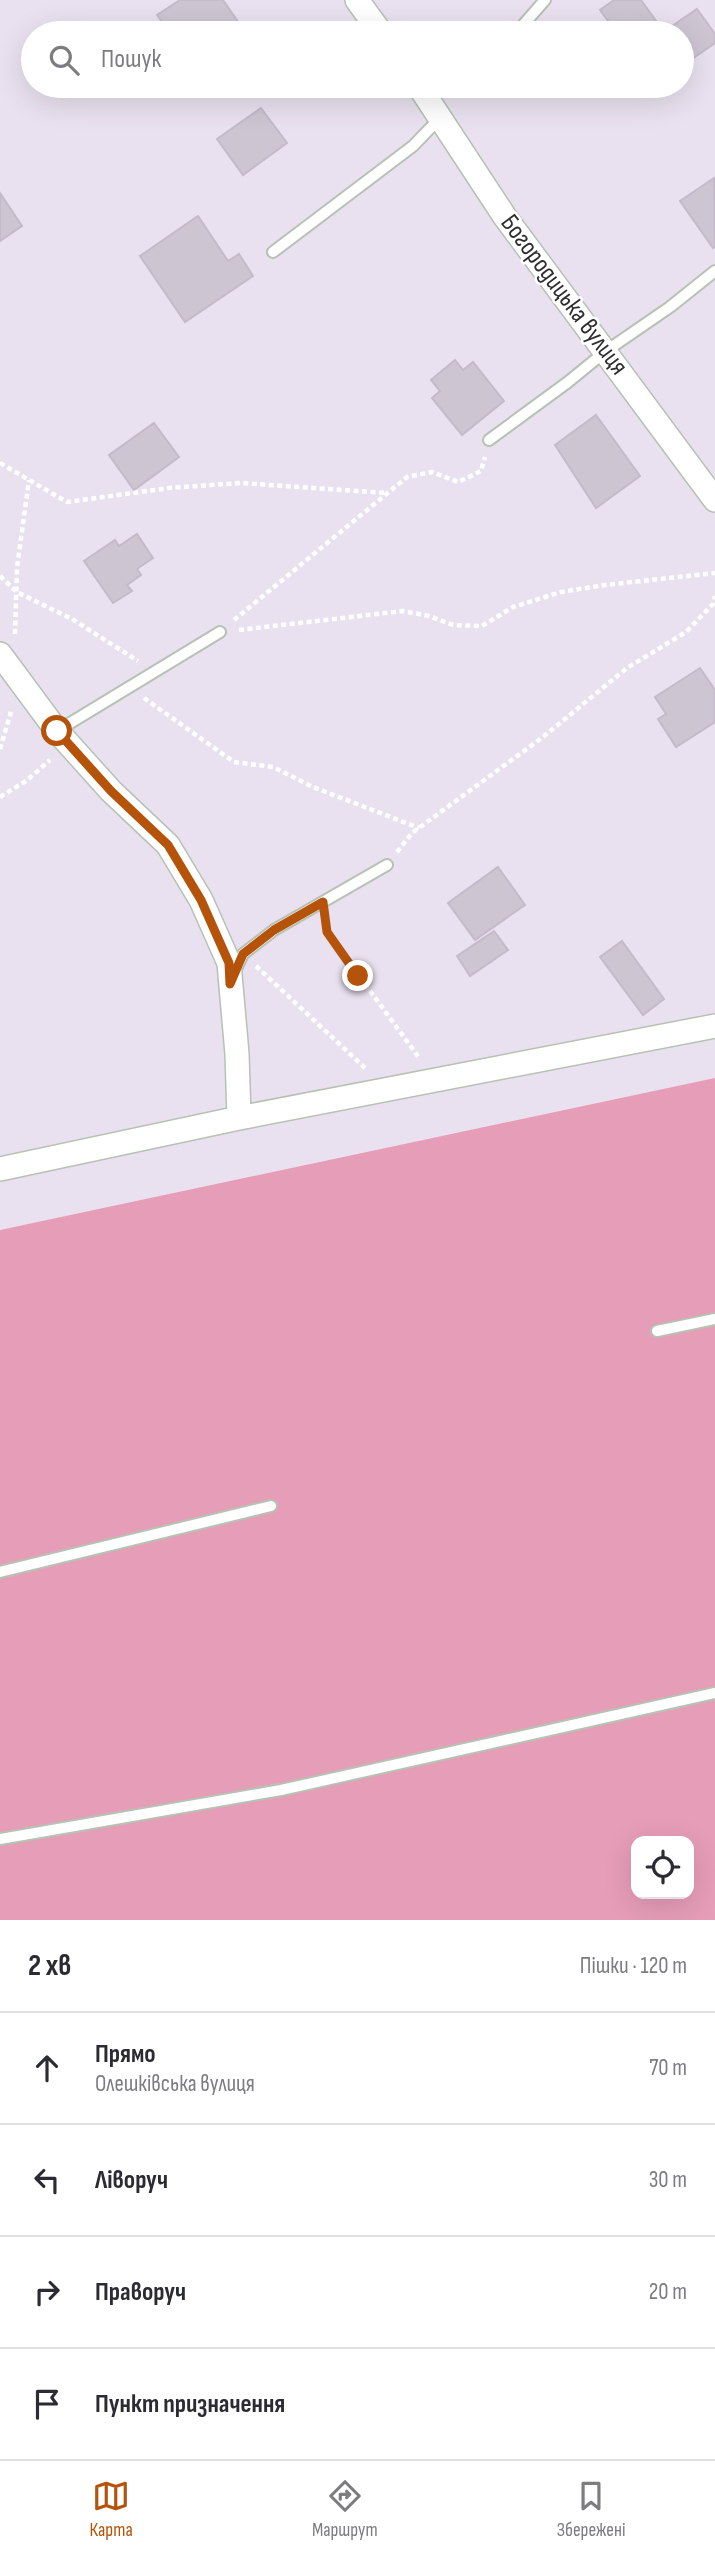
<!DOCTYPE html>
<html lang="uk">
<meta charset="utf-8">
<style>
body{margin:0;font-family:"Sofia Sans Condensed",sans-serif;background:#f7f7f7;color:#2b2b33}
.controls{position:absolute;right:21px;bottom:21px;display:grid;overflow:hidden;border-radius:14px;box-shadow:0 7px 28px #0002}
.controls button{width:63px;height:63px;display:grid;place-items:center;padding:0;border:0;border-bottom:2px solid #e1e1e2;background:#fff;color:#2b2b33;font:35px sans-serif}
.stop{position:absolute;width:21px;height:21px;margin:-16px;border:5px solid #b45309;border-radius:50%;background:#fff}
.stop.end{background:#b45309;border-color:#fff;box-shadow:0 2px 7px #0008}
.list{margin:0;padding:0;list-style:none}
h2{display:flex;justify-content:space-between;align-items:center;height:91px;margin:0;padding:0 28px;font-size:30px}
h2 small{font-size:23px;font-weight:400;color:#7c7c81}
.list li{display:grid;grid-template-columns:46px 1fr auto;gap:21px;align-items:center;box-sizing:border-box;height:112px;padding:0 28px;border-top:2px solid #e1e1e2}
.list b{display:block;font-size:26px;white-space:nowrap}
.list p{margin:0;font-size:23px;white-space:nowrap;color:#7c7c81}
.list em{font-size:23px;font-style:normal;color:#7c7c81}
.icon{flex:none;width:38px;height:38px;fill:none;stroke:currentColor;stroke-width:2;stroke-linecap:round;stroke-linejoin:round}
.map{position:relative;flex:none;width:715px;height:1920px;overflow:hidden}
.search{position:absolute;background:#fff;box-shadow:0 7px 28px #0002;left:21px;right:21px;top:21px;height:77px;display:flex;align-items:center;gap:18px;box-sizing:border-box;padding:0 24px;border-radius:38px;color:#7c7c81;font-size:26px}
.sheet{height:539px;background:#fff}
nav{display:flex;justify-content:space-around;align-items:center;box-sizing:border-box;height:98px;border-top:2px solid #e1e1e2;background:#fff;font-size:19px;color:#7c7c81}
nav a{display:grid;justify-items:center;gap:4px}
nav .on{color:#b45309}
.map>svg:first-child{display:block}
</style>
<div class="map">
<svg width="715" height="1920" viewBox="0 0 715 1920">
<rect width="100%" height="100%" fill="#e9e1ef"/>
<path fill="#e69db7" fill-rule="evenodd" d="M715,1078v842h-715v-690zM636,1841h53v53h-53z"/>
<path fill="#cdc5d2" stroke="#c5bacb" stroke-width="2" d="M180,0h43l18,26 -11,7h-60l-13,-18z
M614,0h27l18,25 -11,8h-31l-17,-23z
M697,9l18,25v9l-33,23v-33h-20z
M261,108l26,35 -44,32 -26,-36z
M714,178l1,69 -2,1 -33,-47z
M0,193l22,33 -22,15z
M198,216l30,45 11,-7 14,22 -68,46 -45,-66z
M455,360l8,10 10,-8 31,39 -42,34 -30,-37 8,-7 -9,-11z
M596,415l44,61 -44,32 -41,-63z
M154,423l25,34 -45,33 -25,-35z
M137,534l16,24 -16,11 4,6 -14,10 5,6 -19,12 -29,-42 31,-21 4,6z
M700,668l15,22v32l-39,25 -18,-28 8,-5 -11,-17z
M498,867l27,38 -50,35 -27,-37z
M494,931l14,19 -38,26 -13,-20z
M622,941l42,58 -21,16 -43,-58z"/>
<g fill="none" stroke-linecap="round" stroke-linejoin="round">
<defs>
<path id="service" d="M516,33l29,-33
M273,252l140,-106 27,-28
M489,440l79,-58 38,-31 64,-44 45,-36
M57,731l163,-99
M235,971l8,-17 31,-24 113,-65
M657,1331l58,-12
M0,1572l271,-66
M0,1839l281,-49 434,-97"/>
<path id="minor" d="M357,0l24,33
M419,86l86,131 210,283
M0,654l57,77 54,60 57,54 33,55 28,63 8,91 2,64
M0,1169l239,-51 476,-92"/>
</defs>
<use href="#service" stroke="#b7c1b4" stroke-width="14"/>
<use href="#minor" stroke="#b7c1b4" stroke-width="26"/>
<path stroke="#fff" stroke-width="4.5" stroke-dasharray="5 3.5" stroke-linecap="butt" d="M0,463l67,39 102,-14 72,-5 146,10
M0,576l17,16 55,27 66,42
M234,620l173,-143 25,-5 26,10 23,-11 4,-14
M239,630l164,-19 26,5 24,9 29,1 31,-19 48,-15 44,-7 110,-12
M15,634l2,-66 12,-88
M144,698l90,64 39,5 40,20 106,41
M0,749l11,-37
M0,797l26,-16 24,-21
M397,852l15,-19 131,-96 84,-69 59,-36 27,-28 2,-8
M325,920l2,12 93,127
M256,966l109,102"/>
<use href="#service" stroke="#fff" stroke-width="10"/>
<use href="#minor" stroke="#fff" stroke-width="23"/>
</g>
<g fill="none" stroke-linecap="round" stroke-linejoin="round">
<path stroke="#b45309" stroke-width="9" d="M57,731l54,60 57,54 33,55 28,63 1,21 13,-30 31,-24 49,-28 4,30 31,44"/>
</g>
<g text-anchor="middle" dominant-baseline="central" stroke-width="5" stroke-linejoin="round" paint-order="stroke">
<g font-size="26" fill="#2e2e2e" stroke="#fff">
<text transform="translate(564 295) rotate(53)">Богородицька вулиця</text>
</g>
</g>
</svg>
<div class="controls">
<button><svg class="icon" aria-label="locate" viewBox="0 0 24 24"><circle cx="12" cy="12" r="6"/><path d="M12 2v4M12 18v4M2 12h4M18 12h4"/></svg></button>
</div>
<div class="stop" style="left:57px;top:731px"></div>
<div class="stop end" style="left:358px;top:976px"></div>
<div class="search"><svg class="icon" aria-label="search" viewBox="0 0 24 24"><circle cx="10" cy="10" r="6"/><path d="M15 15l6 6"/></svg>Пошук</div>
</div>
<section class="sheet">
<h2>2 хв<small>Пішки · 120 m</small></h2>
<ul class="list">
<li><svg class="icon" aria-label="ahead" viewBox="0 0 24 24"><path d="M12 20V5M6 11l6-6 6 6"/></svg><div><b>Прямо</b><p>Олешківська вулиця</p></div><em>70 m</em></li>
<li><svg class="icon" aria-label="left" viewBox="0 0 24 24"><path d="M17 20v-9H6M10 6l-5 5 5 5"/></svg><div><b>Ліворуч</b></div><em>30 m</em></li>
<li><svg class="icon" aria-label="right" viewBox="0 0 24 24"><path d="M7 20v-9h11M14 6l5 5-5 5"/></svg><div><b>Праворуч</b></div><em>20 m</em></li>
<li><svg class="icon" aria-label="arrive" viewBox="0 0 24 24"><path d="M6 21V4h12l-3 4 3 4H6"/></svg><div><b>Пункт призначення</b></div></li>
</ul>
</section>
<nav>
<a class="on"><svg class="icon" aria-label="map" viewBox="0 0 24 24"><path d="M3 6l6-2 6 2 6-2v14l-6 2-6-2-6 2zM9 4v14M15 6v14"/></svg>Карта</a>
<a><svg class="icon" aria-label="directions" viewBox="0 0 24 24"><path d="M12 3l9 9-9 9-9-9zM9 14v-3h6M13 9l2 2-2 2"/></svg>Маршрут</a>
<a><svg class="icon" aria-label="saved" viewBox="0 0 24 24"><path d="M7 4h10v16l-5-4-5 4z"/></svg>Збережені</a>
</nav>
